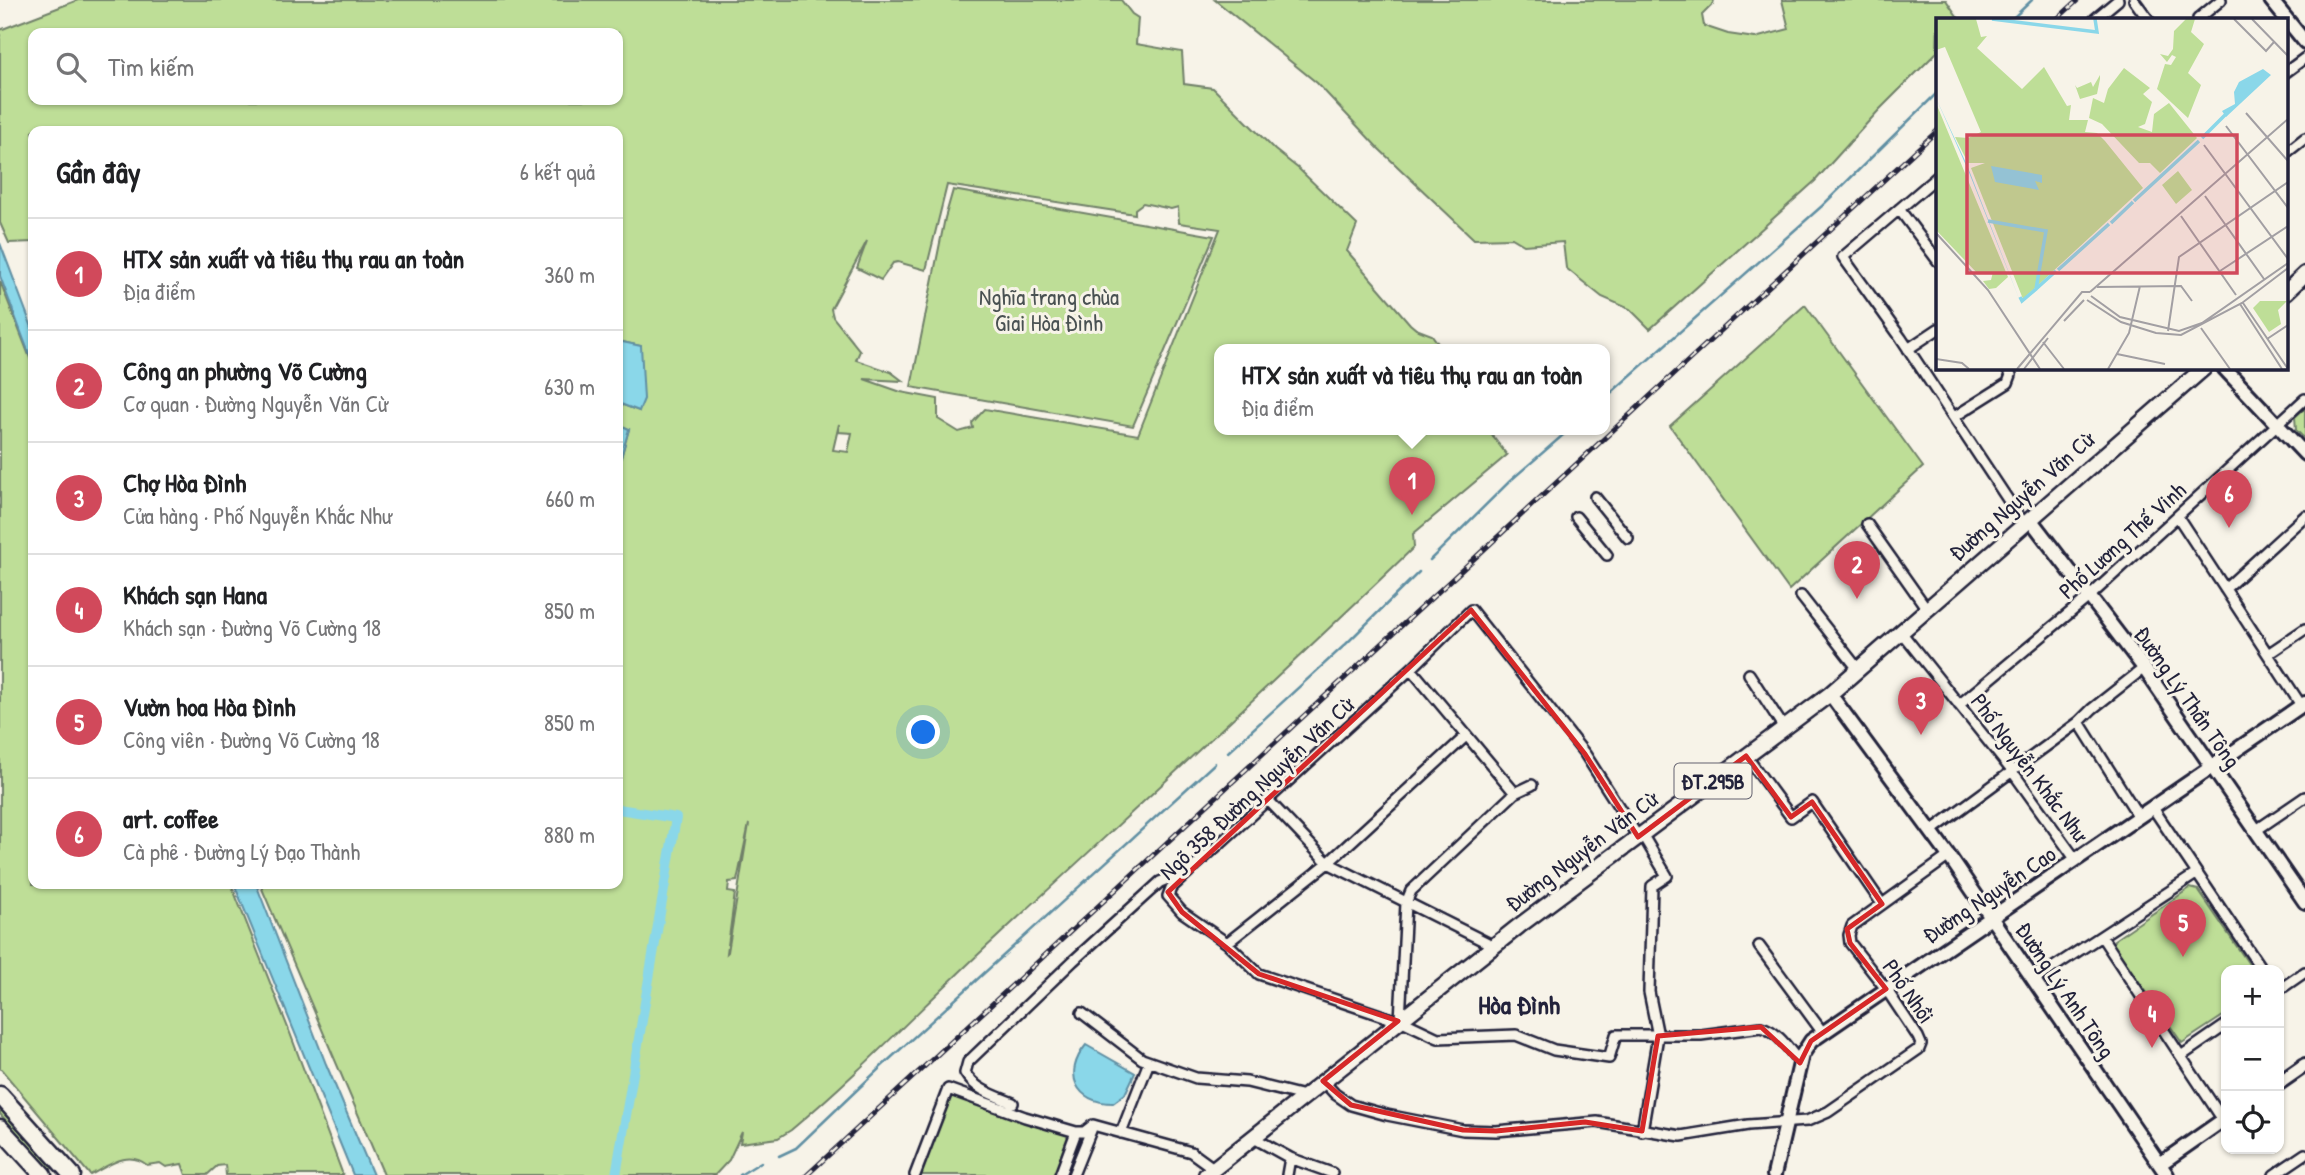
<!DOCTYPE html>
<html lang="vi">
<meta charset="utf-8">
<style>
body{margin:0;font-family:"Patrick Hand",sans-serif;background:#f2f2f2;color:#202124}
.controls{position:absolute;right:21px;bottom:21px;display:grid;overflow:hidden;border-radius:14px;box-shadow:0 2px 5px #0004}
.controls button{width:63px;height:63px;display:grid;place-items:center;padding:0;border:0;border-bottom:2px solid #e0e0e0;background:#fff;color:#202124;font:35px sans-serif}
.you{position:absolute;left:924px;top:733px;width:24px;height:24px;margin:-18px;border:5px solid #fff;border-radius:50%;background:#1a73e8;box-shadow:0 0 0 10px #1a73e833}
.badge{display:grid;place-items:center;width:46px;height:46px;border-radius:50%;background:#d1495b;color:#fff;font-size:23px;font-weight:700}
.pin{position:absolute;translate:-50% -58px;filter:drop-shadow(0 2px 4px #0008)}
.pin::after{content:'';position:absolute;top:37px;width:24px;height:21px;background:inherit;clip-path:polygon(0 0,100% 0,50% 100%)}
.popup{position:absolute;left:1214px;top:344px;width:396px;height:91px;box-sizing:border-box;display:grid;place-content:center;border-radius:14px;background:#fff;filter:drop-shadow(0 2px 5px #0005);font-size:23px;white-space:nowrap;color:#757577}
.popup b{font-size:26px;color:#202124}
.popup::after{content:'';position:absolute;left:50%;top:100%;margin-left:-14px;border:14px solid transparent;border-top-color:#fff}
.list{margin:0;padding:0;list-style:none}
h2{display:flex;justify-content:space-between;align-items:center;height:91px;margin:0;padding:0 28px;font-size:30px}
h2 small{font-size:23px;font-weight:400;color:#757577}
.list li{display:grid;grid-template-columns:46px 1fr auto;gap:21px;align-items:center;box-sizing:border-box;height:112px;padding:0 28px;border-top:2px solid #e0e0e0}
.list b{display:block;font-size:26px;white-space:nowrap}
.list p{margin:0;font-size:23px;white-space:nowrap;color:#757577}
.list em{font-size:23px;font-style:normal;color:#757577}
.icon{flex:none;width:38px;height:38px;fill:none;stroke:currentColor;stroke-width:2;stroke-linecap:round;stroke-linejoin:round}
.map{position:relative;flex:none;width:2305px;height:1175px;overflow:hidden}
.search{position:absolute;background:#fff;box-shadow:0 2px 5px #0004;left:28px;top:28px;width:595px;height:77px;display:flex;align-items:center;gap:18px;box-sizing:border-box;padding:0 24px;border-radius:14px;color:#757577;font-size:26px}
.panel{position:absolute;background:#fff;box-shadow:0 2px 5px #0004;left:28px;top:126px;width:595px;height:763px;border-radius:14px}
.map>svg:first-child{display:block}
</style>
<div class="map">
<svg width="2305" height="1175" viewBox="0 0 2305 1175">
<rect width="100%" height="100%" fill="#f7f3e8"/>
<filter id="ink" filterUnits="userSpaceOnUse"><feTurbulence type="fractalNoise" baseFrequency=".0143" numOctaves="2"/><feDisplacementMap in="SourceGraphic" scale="14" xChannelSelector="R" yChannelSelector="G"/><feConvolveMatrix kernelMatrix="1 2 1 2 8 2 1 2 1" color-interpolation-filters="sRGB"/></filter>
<g filter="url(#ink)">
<path fill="#bede97" stroke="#708069" stroke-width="2" fill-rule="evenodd" d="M78,0h1043l11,14 6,4 -2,26 46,8 2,32 29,4 62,62 24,19 58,56 -10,26 63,73 6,5 16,6 10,14h-222v80h267l20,26 -94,79 1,13c-137,133 -278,261 -418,391 -69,63 -133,132 -205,192l-13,8 -38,5 2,-11 -13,28 -14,15h-331l-124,-291h358v-416l11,-39 -11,-5v-21l21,8 2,-65 -23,-5v-210h-585v111l-24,1 -9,-20v-193zM33,33h585v67h-585zM947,185l188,29v-5l8,-6 28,6 7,-2 1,16 41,6 -82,206 -153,-26 -13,14 1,5 -14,4 -21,-13v-20l-37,-7 -37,-13 39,2 -12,-9 -35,-12 4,-9 -27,-34 -2,-8 36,-68 -10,27 24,12 12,-17 5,-1 28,8zM839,424l-1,8 14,1 -4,19 -15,-2zM749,824l-21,128 -1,1 8,-60 -7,-1 1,-10 8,-1z
M1215,0h499l-1,4 -11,11 2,11 24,8 27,4 34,-9 -7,-29h164l13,19h-21l-1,33 -58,58 -64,71 -165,148 -20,-20 -28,-12 -36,-29 -3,-26 -39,3 -12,-7 -38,1 -96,-91 -61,-65z
M953,190l261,46 -81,190 -222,-39 34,-169z
M0,281l33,85v518h198l59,149 53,142h-117l-1,-10 -8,1 -10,9h-21l-4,-11 -16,3 -6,-4 -13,2c-19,-16 -39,1 -57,10l-90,-107z
M1805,305l118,162 -134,123 -119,-164z
M2305,408v31l-9,-9 -1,-13z
M2190,888l8,2 55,80h-27v44l-44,29 -69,-99 1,-4z
M952,1093l117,43 -14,39h-137z
M0,1105l55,61 -5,4 -50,-56z"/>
<path fill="#8ad7e9" stroke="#608fa3" stroke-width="2" d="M0,243l33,87v34l-33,-88z
M618,341l23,5 3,53 -5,12 -21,-8z
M618,424l11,5 -11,39z
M234,884h22l70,180 47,111h-20z
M1086,1045l49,28 -10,21 -12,9c-37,0 -51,-29 -27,-58z"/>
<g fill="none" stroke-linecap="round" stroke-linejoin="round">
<path stroke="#608fa3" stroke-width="2.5" d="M2012,19l20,-19
M1604,399l218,-193 116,-114
M1430,560l80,-79 60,-52
M1228,752l118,-108 73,-72
M779,1156l17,-8 85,-81 334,-304
M740,1175l21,-13"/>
<path stroke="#8ad7e9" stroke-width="10" d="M616,1175l60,-357 -58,-9"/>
<defs>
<path id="street" d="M2134,0l14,19
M2095,19l23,-19
M2198,19l23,-19
M2286,72l19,-14
M2286,153l19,-15
M1938,176l-95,81 58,81 123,186
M1899,209l39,52
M1908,349l30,-20
M1954,417l54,-34 3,-8 -4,-7
M1595,497l33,41
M1576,517l31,38
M2178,517l123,188
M1867,524l60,85
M2225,589l80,-73
M1801,596l57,73
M1901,632l111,139 64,89
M2268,654l37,-25
M1411,669l104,124
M1749,674l35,54
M1959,705l131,-109 215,-197
M2079,722l60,95
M1746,756l45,61 21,-15 70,102
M1532,785l-17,8 -104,98 -5,12 -6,117 38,18 78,-3 38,15 55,8 7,-23h85l60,-8c17,4 29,24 39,36
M1269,801l59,62 166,83
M2153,808l109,162
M1931,831l148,-109 13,-13 52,-41
M2255,831l50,-34
M1642,834l25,42 -15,10 -3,106 9,44 -16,95
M2102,937l121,183
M1227,943l101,-80 138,-127
M1759,946l64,87
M2034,980l162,-106
M2279,990l26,-18
M1082,1013l60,46 54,19 51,4 57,14
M1398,1021l-139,-47 -32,-31 -45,-31 -14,-16 3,-8 240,-219 60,-59 114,144 53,83
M2181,1056l45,-31
M1323,1081l12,13 16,11 36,10 76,15 33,1 101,-9 84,14 67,-11 59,-4 21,-9 91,-63 2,-5 -3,-7 -32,-48 -36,-46 -1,-8 3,-9 97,-70
M1013,1103c-17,-7 -38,-13 -48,-30l3,-11 105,-101 87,-79 24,-10
M1121,1133l28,-71
M1252,1137l38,21 -3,17
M1290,1158l42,15
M915,1175l33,-86 77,28 51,15h8l9,-7 98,27 22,16
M1060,1175l16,-43
M1073,1175l19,-47
M2274,1175l31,-21"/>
<path id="secondary" d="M2271,0l34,42
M2224,368l81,86
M2030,519l114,149 161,234
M1830,694l119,162 218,319
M2279,1083l26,-18
M2160,1164l66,-46
M1774,1175l28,-120 9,-14 494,-338"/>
<path id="primary" d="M2286,292l19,-18
M1206,1175l313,-249 311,-232 374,-326"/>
<path id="highway" d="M0,1095l72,80
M0,1128l43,47"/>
</defs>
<use href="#street" stroke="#22223b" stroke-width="14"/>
<use href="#secondary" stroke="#22223b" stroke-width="18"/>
<use href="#primary" stroke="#22223b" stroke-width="19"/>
<use href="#highway" stroke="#22223b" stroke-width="21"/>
<use href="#street" stroke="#f7f3e8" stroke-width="9"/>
<use href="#secondary" stroke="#f7f3e8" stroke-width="12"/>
<use href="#primary" stroke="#f7f3e8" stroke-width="14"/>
<use href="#highway" stroke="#f7f3e8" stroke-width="16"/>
<defs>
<path id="rail" d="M2057,19l21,-19
M807,1175l1131,-1045"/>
</defs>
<use href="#rail" stroke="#22223b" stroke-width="5"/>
<use href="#rail" stroke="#f7f3e8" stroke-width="2.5" stroke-dasharray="8" stroke-linecap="butt"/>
</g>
</g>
<path fill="none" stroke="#d62828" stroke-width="5" stroke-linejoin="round" d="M1471,610l114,144 53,83 108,-81 45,61 21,-15 70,102 -35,25 3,14 36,46 -75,52 -11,22 -39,-36 -103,9 -16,95 -57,-9 -89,9 -33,-1 -112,-25 -28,-24 75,-60 -139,-47 -77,-62 -14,-20z"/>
<g text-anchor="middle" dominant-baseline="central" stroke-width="6" stroke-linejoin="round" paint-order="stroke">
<rect fill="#f7f3e8" stroke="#62616f" stroke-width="2" x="1674.5" y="763.5" width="77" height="35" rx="5"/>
<g font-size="21" font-weight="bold" fill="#22223b">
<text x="1713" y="781">ĐT.295B</text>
</g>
<g font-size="23" fill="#495152" stroke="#f7f3e8">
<text x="1049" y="296">Nghĩa trang chùa<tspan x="1049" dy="26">Giai Hòa Đình</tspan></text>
</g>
<g font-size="23" fill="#22223b" stroke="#f7f3e8">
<text transform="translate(2021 496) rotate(-41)">Đường Nguyễn Văn Cừ</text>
<text transform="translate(2122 540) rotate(-42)">Phố Lương Thế Vinh</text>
<text transform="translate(2188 697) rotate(55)">Đường Lý Thần Tông</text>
<text transform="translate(2030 767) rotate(53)">Phố Nguyễn Khắc Như</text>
<text transform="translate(1256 788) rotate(-43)">Ngõ 358 Đường Nguyễn Văn Cừ</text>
<text transform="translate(1581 851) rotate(-37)">Đường Nguyễn Văn Cừ</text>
<text transform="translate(1989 894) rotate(-34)">Đường Nguyễn Cao</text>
<text transform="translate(2066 990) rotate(56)">Đường Lý Anh Tông</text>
<text transform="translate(1909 991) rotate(55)">Phố Nhồi</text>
</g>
<g font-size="26" font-weight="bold" fill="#22223b" stroke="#f7f3e8">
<text x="1519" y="1004">Hòa Đình</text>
</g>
</g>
<g transform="translate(1936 18)">
<rect width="352" height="352" fill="#f7f3e8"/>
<path d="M0,1h40l5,18 6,-1 -10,12 45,41 22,-22 23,39 4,-1 -2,15h19l-3,12 12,1 8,8 38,47 -120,111 -52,-131 14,-5h-17l-13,-26 13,1 13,-6 -36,-85 -9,3zM250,1h9l-4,13 13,12 -16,29 13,12 -13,33 -31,-29 8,-25 6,1 5,-8 -4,-2 -5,7 -7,-8 8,2 5,-7 1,-18zM188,50l26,20 -7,6 9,8 -7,22 -7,3 14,5 2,-18 15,-11 28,35 -37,35 -10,-10h-11l-37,-39 -13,-6 4,-20 11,5 4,-14zM164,57v4l-3,15 -17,5 -5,-14 2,3 14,-6 2,5zM0,85l72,174 -12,11 -7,1 -6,-8 8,-1 2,-8 -16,1 -41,-43zM242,153l14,19 -16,14 -14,-19zM324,283h27l-9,9 3,14 -12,8 -16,-24z" fill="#bede97"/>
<path d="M327,51l8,6 -45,42 -4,-6 13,-7 -1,-12 5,-10zM0,80l31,67 53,136 -52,-131zM55,148l51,9v8l-7,-2 4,9 -44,-8z" fill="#8ad7e9"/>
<path fill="none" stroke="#8ad7e9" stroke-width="3.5" d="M56,1l105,13 -2,-13M266,120l25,-25M198,183l65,-60M52,203l58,10 -10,58 -14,12 -2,-4M175,205l22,-21M122,252l51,-46M100,271l20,-18"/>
<path fill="none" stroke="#a29fa3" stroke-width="2" d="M298,1l32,32 8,-9M316,1l36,37M310,95l42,48M290,108l62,82M268,127l84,114M269,178l59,83M245,198l55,79M0,215l52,57 52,79M284,253l68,-45M161,269l84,-1 11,15M154,274l198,-173M155,278l29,21 59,14 23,-8 86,-60M151,282l34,22 35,11 25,2 61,-32 46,-35M307,285l45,66M304,286l42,65M128,303l20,-21M265,310l29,41M232,313l11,-74 109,-75M331,321l21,-14M107,324l21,27M181,336l48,10M0,341l26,4 7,6M81,351l65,-77h8M88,351l24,-31M172,351l21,-36 11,-47"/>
<path fill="#d1495b" fill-opacity="0.15" stroke="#d1495b" stroke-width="3.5" d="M31,117h270v138h-270z"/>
<rect width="352" height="352" fill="none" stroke="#22223b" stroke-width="3.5"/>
</g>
</svg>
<div class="controls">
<button>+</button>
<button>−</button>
<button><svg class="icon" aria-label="locate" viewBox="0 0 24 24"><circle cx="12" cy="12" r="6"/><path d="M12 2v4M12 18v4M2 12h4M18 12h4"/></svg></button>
</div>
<div class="you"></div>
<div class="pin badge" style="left:1412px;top:515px">1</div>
<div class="popup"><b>HTX sản xuất và tiêu thụ rau an toàn</b>Địa điểm</div>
<div class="pin badge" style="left:1857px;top:599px">2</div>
<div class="pin badge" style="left:1921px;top:735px">3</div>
<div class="pin badge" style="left:2152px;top:1048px">4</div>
<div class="pin badge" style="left:2183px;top:957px">5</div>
<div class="pin badge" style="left:2229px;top:528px">6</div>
<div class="search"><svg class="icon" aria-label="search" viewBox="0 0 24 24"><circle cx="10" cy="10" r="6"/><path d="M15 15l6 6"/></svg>Tìm kiếm</div>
<section class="panel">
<h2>Gần đây<small>6 kết quả</small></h2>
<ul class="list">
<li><span class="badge">1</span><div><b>HTX sản xuất và tiêu thụ rau an toàn</b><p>Địa điểm</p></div><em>360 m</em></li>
<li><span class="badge">2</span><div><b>Công an phường Võ Cường</b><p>Cơ quan · Đường Nguyễn Văn Cừ</p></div><em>630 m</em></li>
<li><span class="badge">3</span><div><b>Chợ Hòa Đình</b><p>Cửa hàng · Phố Nguyễn Khắc Như</p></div><em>660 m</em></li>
<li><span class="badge">4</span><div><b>Khách sạn Hana</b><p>Khách sạn · Đường Võ Cường 18</p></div><em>850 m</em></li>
<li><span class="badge">5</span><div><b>Vườn hoa Hòa Đình</b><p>Công viên · Đường Võ Cường 18</p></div><em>850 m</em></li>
<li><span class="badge">6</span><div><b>art. coffee</b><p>Cà phê · Đường Lý Đạo Thành</p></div><em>880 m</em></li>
</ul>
</section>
</div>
